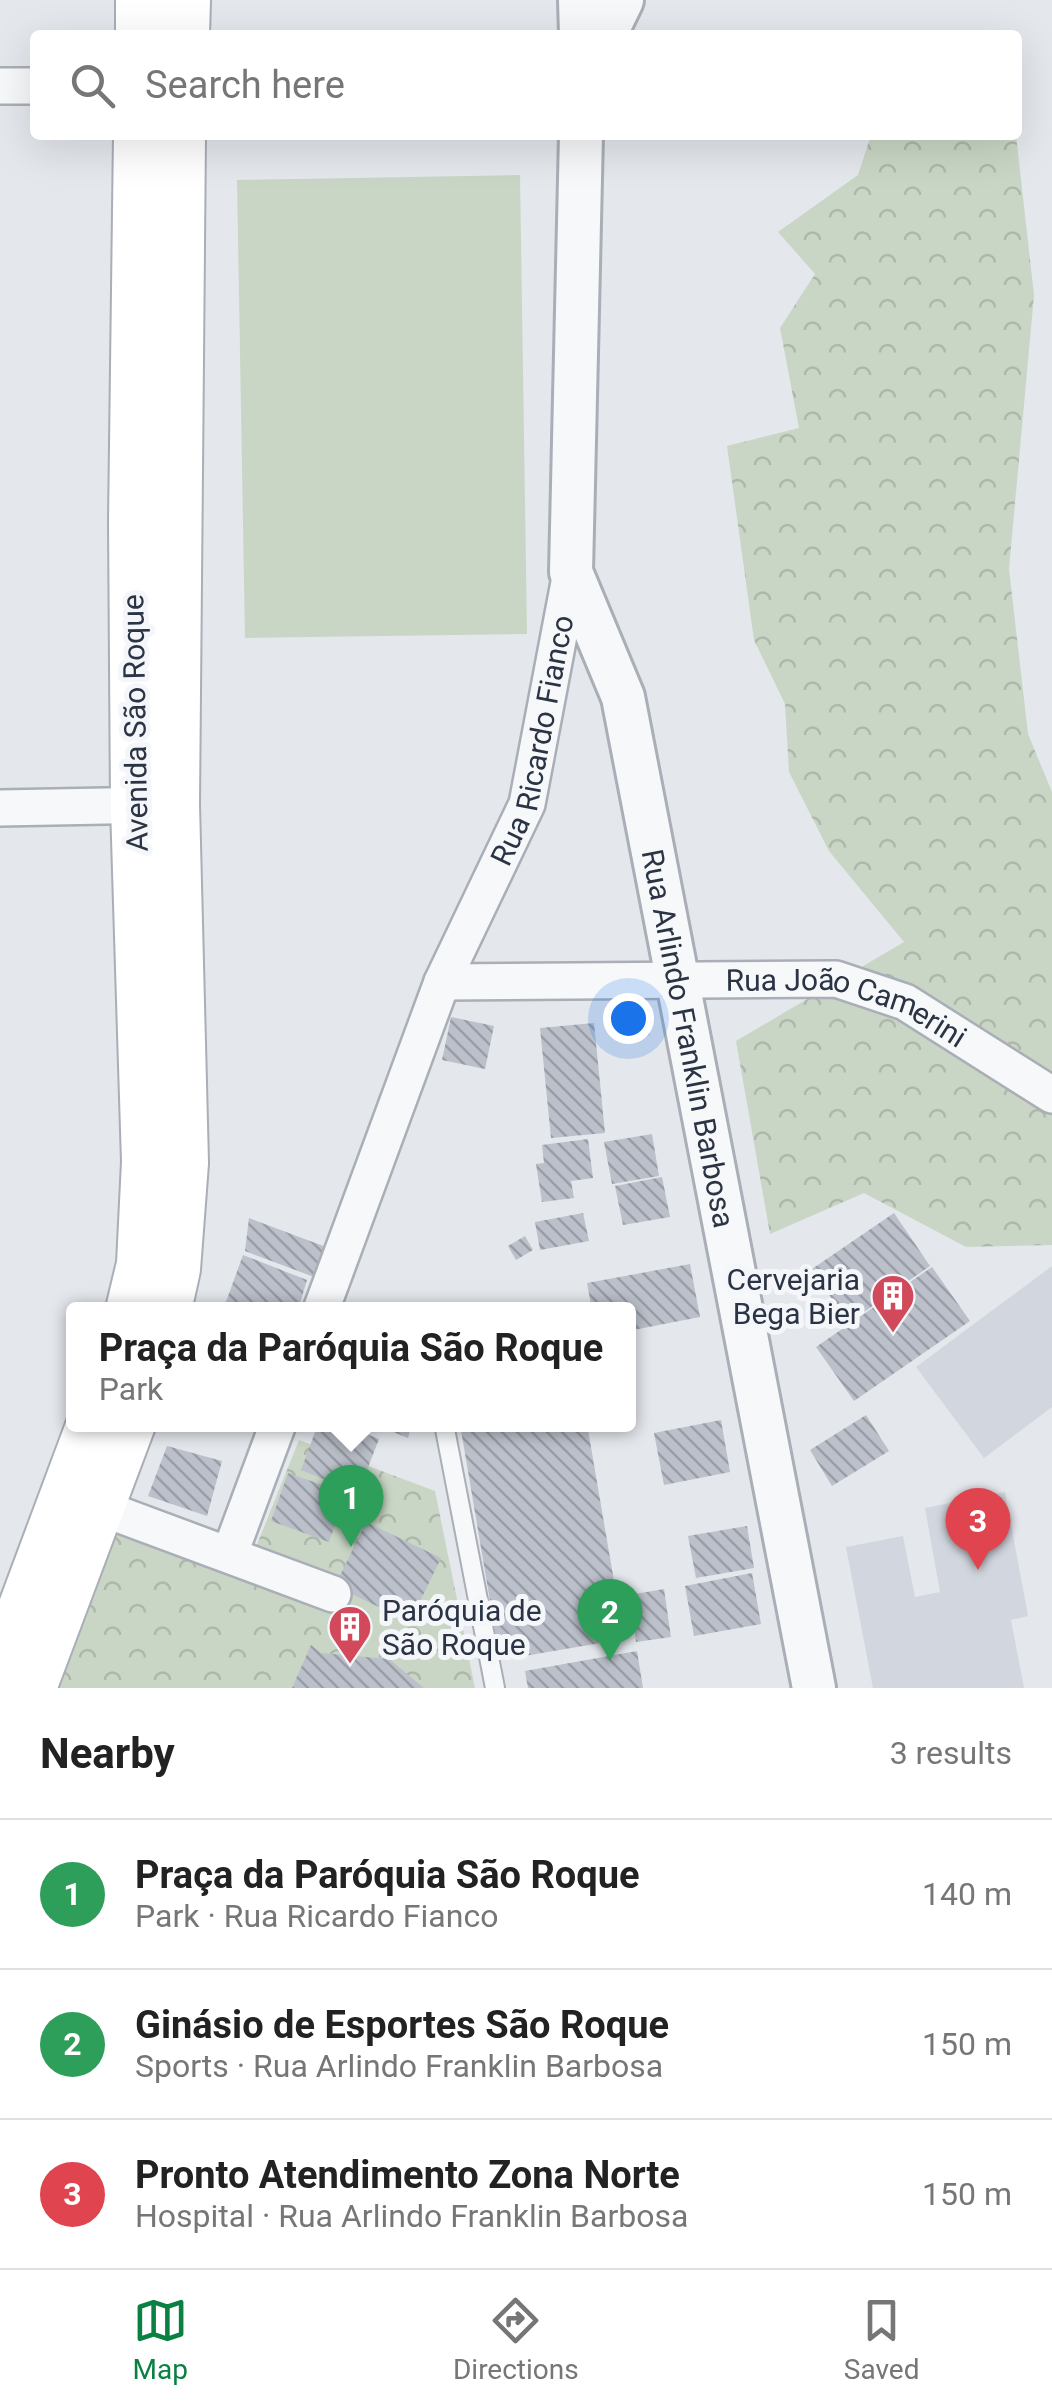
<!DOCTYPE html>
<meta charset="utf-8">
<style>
body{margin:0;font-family:Roboto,sans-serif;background:#f6f6f6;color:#222}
.you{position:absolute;left:628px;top:1018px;width:35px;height:35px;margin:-25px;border:8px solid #fff;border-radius:50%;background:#1a73e8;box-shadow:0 0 0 15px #1a73e833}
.badge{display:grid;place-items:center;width:65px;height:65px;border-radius:50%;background:#0b8043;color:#fff;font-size:32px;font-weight:700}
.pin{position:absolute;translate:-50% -82px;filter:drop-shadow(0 2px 5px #0008)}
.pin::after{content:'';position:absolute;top:52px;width:35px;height:30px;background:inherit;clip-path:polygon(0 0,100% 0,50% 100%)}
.popup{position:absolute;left:66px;top:1302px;width:570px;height:130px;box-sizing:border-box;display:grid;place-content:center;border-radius:10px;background:#fff;filter:drop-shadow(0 2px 8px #0005);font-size:32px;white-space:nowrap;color:#767676}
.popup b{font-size:38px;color:#222}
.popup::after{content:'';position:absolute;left:50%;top:100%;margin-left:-20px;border:20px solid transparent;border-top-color:#fff}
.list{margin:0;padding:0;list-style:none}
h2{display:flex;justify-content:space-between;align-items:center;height:130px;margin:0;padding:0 40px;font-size:42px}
h2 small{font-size:32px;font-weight:400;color:#767676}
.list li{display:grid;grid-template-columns:65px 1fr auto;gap:30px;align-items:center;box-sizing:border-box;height:150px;padding:0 40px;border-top:2px solid #e0e0e0}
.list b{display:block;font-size:38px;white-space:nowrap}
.list p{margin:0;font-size:32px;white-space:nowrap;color:#767676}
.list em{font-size:32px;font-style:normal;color:#767676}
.icon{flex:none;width:55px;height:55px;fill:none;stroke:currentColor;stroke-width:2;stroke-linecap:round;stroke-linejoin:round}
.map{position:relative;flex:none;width:1052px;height:1688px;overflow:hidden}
.search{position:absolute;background:#fff;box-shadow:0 10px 40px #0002;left:30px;right:30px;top:30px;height:110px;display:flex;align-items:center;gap:25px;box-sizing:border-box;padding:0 35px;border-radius:10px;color:#767676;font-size:38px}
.sheet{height:580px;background:#fff}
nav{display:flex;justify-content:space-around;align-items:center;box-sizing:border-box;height:140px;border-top:2px solid #e0e0e0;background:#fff;font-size:28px;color:#767676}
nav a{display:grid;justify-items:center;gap:5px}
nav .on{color:#0b8043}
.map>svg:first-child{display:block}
</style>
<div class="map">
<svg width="1052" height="1688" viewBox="0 0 1052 1688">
<defs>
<pattern id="forest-crowns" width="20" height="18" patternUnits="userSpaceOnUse" patternTransform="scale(2.5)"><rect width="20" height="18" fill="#c9d6c5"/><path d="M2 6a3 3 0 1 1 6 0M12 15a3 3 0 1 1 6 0" fill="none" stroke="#adb8ab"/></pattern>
<pattern id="building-back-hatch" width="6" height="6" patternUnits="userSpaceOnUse" patternTransform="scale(2.5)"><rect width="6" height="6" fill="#bbc0ca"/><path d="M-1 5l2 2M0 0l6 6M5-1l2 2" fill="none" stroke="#989da6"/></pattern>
</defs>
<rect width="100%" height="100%" fill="#e4e7ec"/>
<path fill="#d2d6de" d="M1052,1266v141l-68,51 -68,-91z
M1005,1492l23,124 -17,4 13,68h-151l-27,-141 57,-11 12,61 25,-5 -15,-84z"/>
<path fill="#c9d6c5" d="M520,175l7,459 -282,4 -8,-458z"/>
<path fill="url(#forest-crowns)" d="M871,135h145l18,160 -25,274 19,165 24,58v453l-86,2 -102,-54 -94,41 -34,-193 168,-99 -75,-91 -40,-79 -4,-68 -31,-64 -27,-194 72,-18 -19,-100 35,-54 -37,-42 80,-57z
M299,1440l136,51 40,197h-428l63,-173 134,62z"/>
<path fill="url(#building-back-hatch)" d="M646,1015l4,20 -33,7 -4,-20z
M451,1017l43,9 -9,43 -43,-9z
M594,1023l11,110 -54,5 -11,-110z
M652,1134l7,42 -47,8 -8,-42z
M588,1139l5,39 -22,3 3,17 -32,4 -6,-38 8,-1 -2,-18z
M662,1177l8,40 -47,8 -8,-39z
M583,1213l6,28 -49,9 -5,-28z
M894,1213l36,53 -82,57 -36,-54z
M249,1218l77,29 -12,30 -69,-26z
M525,1236l8,14 -17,10 -8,-14z
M243,1255l64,25 -9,30h-75z
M690,1264l10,53 -72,14v-21h-36l-5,-27z
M932,1267l38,54 -116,80 -38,-54z
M866,1415l23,36 -57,35 -22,-36z
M721,1420l9,52 -66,13 -10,-52z
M318,1424h23l38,15 -21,54 -57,-23z
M374,1424h38l-4,14z
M460,1424h127l37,215 -124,21z
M167,1446l55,15 -15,55 -59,-20z
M288,1473l58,20 -17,49 -58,-21z
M366,1522l75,36 -31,64 -75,-36z
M747,1526l7,42 -58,10 -8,-42z
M752,1573l9,51 -67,12 -9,-50z
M664,1589l7,48 -35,5 -7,-47z
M311,1645l10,8 68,6 35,29h-132z
M637,1651l6,37h-115l-3,-17z"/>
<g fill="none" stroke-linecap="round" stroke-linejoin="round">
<defs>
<path id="service" d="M444,1424l51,264"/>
<g id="minor">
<path d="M0,86h35"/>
<path d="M0,808l159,-3"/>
<path id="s1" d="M442,982l394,-3 69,23 147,93"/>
<path id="s2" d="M321,1310l121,-328 85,-178 44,-232"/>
<path d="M80,1500l253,94"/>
<path d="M230,1553l48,-129"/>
</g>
<g id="tertiary">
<path d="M580,0l1,35"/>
<path d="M605,35l17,-35"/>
<path id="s3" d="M581,135l-10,437 52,125 191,991"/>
</g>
<path id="secondary" d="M140,35v-35
M185,35l1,-35
M130,1310l11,-46 5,-102 -11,-356 -2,-284 5,-387
M167,1310l9,-41 8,-106 -9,-359 6,-669
M0,1668l91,-244
M32,1688l99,-264"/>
</defs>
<use href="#service" stroke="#a9aeb7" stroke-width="22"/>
<use href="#minor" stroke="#a9aeb7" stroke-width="40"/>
<use href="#tertiary" stroke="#a9aeb7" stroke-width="48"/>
<use href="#secondary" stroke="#a9aeb7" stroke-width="52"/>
<use href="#service" stroke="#f7f8fa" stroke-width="18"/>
<use href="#minor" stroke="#f7f8fa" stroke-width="35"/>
<use href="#tertiary" stroke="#f7f8fa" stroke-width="42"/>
<use href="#secondary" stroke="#fff" stroke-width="48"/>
</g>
<defs>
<symbol id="building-pin" viewBox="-11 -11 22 30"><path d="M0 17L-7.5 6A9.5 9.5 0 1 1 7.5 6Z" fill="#d1495b" stroke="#f4f6f9"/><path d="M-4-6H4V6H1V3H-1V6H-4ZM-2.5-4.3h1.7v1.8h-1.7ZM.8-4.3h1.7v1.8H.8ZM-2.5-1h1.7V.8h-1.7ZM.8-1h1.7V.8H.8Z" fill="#fff"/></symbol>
</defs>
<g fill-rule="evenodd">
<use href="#building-pin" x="868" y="1271" width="50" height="68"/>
<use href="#building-pin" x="325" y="1602" width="50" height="68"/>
</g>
<g text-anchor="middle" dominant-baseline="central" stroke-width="10" stroke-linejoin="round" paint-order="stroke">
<g font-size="30" fill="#2b3445" stroke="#f4f6f9">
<text transform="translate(135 723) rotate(-91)">Avenida São Roque</text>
<text stroke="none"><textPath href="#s2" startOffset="610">Rua Ricardo Fianco</textPath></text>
<text stroke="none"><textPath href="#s1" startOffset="410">Rua João Camerini</textPath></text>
<text stroke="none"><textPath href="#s3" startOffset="920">Rua Arlindo Franklin Barbosa</textPath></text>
</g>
<g font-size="30" fill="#2b3445" stroke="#f4f6f9" text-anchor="end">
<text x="860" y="1279">Cervejaria<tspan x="860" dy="34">Bega Bier</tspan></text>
<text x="382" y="1610" text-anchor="start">Paróquia de<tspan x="382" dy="34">São Roque</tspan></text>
</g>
</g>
</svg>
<div class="you"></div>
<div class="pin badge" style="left:351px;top:1547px;background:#2e9e5b">1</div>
<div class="popup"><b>Praça da Paróquia São Roque</b>Park</div>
<div class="pin badge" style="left:610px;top:1661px;background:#2e9e5b">2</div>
<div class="pin badge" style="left:978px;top:1570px;background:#e0444e">3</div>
<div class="search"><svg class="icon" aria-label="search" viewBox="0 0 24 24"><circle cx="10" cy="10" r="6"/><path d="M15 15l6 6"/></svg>Search here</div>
</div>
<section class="sheet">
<h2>Nearby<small>3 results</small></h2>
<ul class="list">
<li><span class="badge" style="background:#2e9e5b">1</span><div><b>Praça da Paróquia São Roque</b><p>Park · Rua Ricardo Fianco</p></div><em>140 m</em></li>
<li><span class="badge" style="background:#2e9e5b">2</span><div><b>Ginásio de Esportes São Roque</b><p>Sports · Rua Arlindo Franklin Barbosa</p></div><em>150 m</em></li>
<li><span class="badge" style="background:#e0444e">3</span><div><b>Pronto Atendimento Zona Norte</b><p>Hospital · Rua Arlindo Franklin Barbosa</p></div><em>150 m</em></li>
</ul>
</section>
<nav>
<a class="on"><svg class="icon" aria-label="map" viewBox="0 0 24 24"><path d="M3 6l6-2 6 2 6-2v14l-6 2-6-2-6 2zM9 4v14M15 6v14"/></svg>Map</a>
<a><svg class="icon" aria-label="directions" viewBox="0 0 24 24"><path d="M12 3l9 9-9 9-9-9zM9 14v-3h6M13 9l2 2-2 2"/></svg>Directions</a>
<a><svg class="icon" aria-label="saved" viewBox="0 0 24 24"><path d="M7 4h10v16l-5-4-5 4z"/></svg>Saved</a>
</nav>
